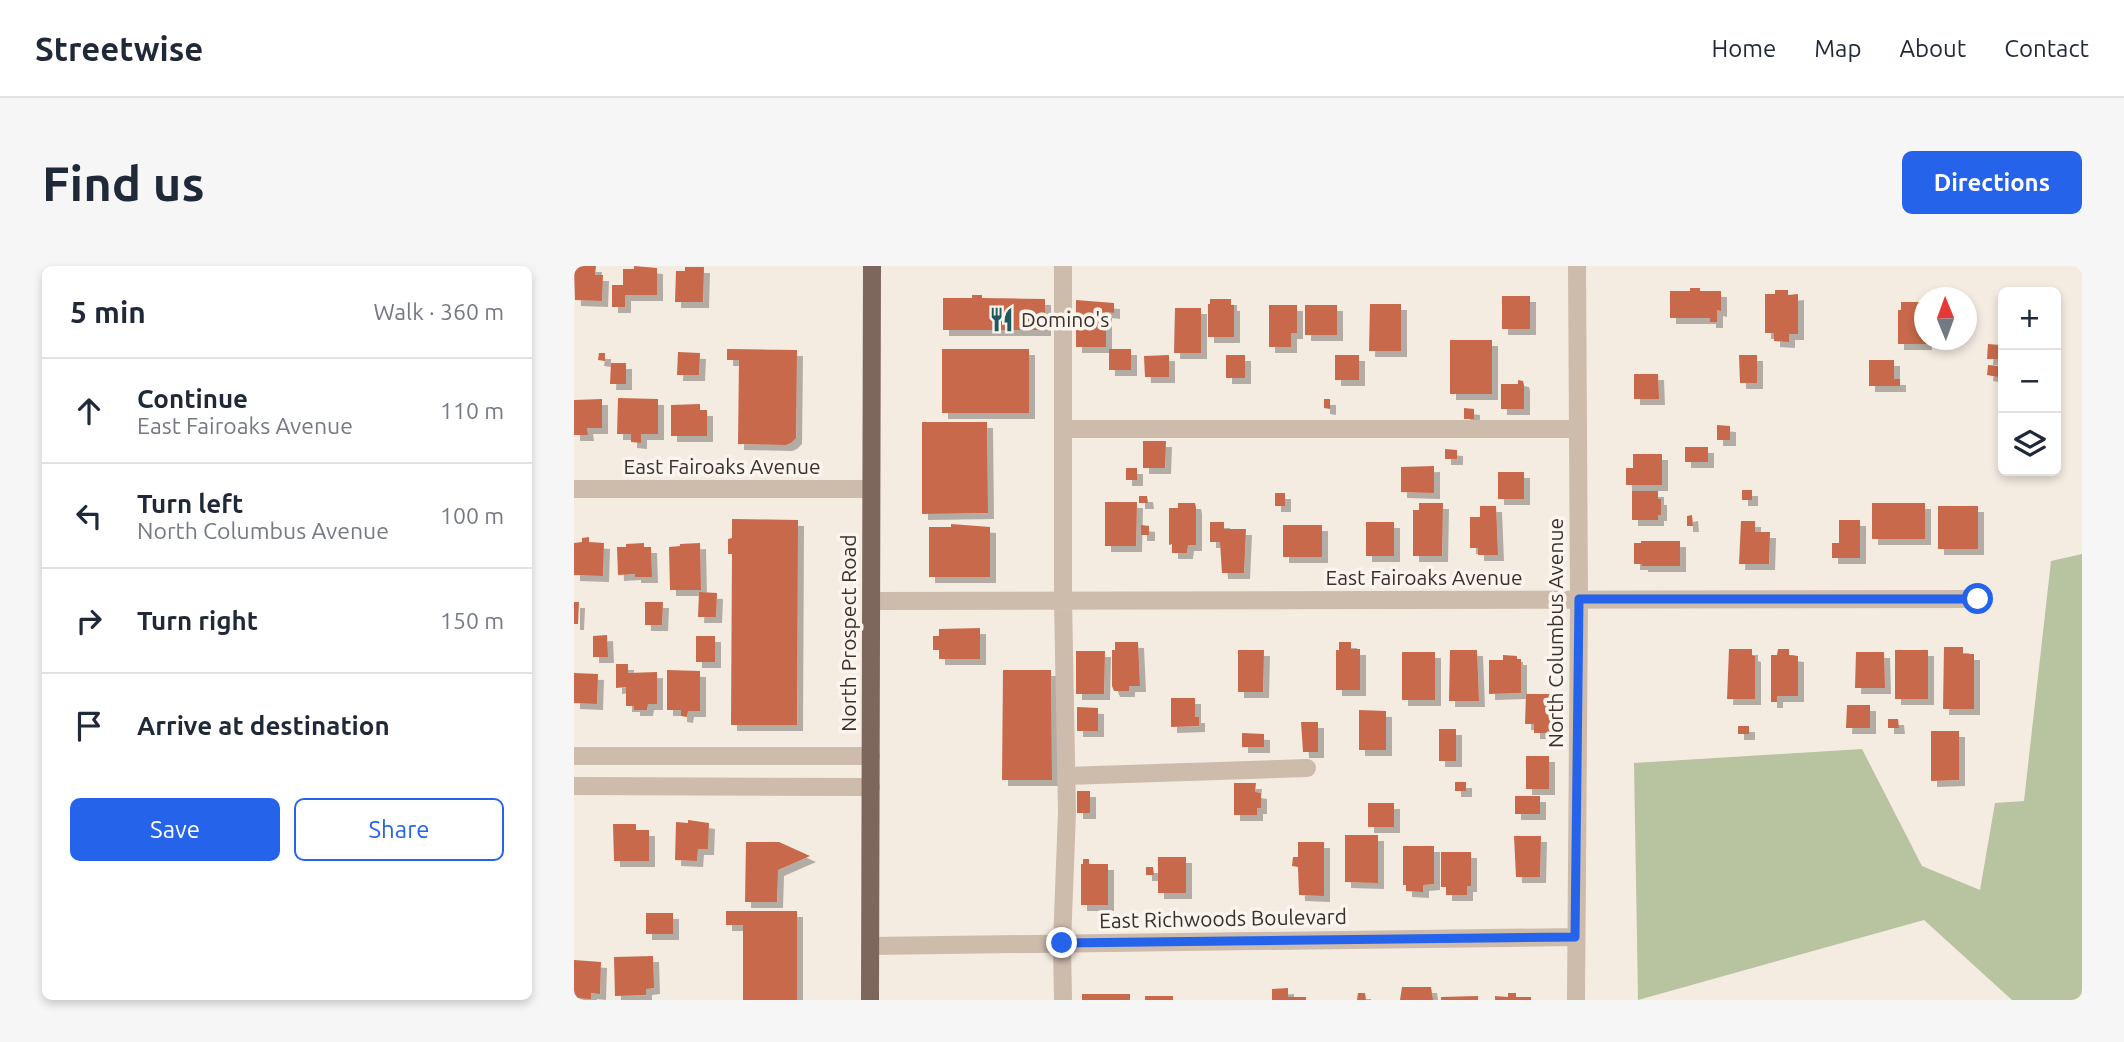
<!DOCTYPE html>
<meta charset="utf-8">
<style>
body{margin:0;font-family:Ubuntu,sans-serif;background:#f6f6f7;color:#1f2937}
.controls{position:absolute;right:21px;top:21px;display:grid;overflow:hidden;border-radius:10px;box-shadow:0 4px 10px #0003}
.controls button{width:63px;height:63px;display:grid;place-items:center;padding:0;border:0;border-bottom:2px solid #e0e1e3;background:#fff;color:#1f2937;font:35px sans-serif}
.compass{position:absolute;left:1340px;top:21px;width:63px;height:63px;border-radius:50%;background:#fff;box-shadow:0 4px 10px #0003;rotate:359deg}
.stop{position:absolute;width:21px;height:21px;margin:-16px;border:5px solid #2563eb;border-radius:50%;background:#fff}
.stop.end{background:#2563eb;border-color:#fff;box-shadow:0 2px 7px #0008}
.list{margin:0;padding:0;list-style:none}
h2{display:flex;justify-content:space-between;align-items:center;height:91px;margin:0;padding:0 28px;font-size:30px}
h2 small{font-size:23px;font-weight:400;color:#747a83}
.list li{display:grid;grid-template-columns:46px 1fr auto;gap:21px;align-items:center;box-sizing:border-box;height:105px;padding:0 28px;border-top:2px solid #e0e1e3}
.list b{display:block;font-size:26px;white-space:nowrap}
.list p{margin:0;font-size:23px;white-space:nowrap;color:#747a83}
.list em{font-size:23px;font-style:normal;color:#747a83}
.actions{display:flex;gap:14px;padding:21px 28px}
.actions a{flex:1;padding:16px 0;border:2px solid #2563eb;border-radius:10px;text-align:center;font-size:24px;color:#2563eb}
.actions .main{background:#2563eb;color:#fff}
.icon{flex:none;width:38px;height:38px;fill:none;stroke:currentColor;stroke-width:2;stroke-linecap:round;stroke-linejoin:round}
.map{position:relative;flex:none;width:1508px;height:734px;overflow:hidden;border-radius:10px}
header{display:flex;align-items:center;gap:42px;box-sizing:border-box;height:98px;padding:0 35px;background:#fff;border-bottom:2px solid #e0e1e3}
header strong{font-size:33px}
nav{display:flex;gap:38px;margin-inline-start:auto;font-size:24px}
.intro{display:flex;align-items:center;justify-content:space-between;box-sizing:border-box;height:168px;padding:0 42px}
h1{margin:0;font-size:49px}
.button{padding:18px 32px;border-radius:10px;background:#2563eb;color:#fff;font-size:24px;font-weight:700}
main{display:flex;gap:42px;padding:0 42px}
aside{flex:1;background:#fff;border-radius:10px;box-shadow:0 4px 10px #0003}
.map>svg:first-child{display:block}
</style>
<header>
<strong>Streetwise</strong>
<nav><a>Home</a><a>Map</a><a>About</a><a>Contact</a></nav>
</header>
<div class="intro"><h1>Find us</h1><a class="button">Directions</a></div>
<main>
<aside>
<h2>5 min<small>Walk · 360 m</small></h2>
<ul class="list">
<li><svg class="icon" aria-label="ahead" viewBox="0 0 24 24"><path d="M12 20V5M6 11l6-6 6 6"/></svg><div><b>Continue</b><p>East Fairoaks Avenue</p></div><em>110 m</em></li>
<li><svg class="icon" aria-label="left" viewBox="0 0 24 24"><path d="M17 20v-9H6M10 6l-5 5 5 5"/></svg><div><b>Turn left</b><p>North Columbus Avenue</p></div><em>100 m</em></li>
<li><svg class="icon" aria-label="right" viewBox="0 0 24 24"><path d="M7 20v-9h11M14 6l5 5-5 5"/></svg><div><b>Turn right</b></div><em>150 m</em></li>
<li><svg class="icon" aria-label="arrive" viewBox="0 0 24 24"><path d="M6 21V4h12l-3 4 3 4H6"/></svg><div><b>Arrive at destination</b></div></li>
</ul>
<div class="actions"><a class="main">Save</a><a>Share</a></div>
</aside>
<div class="map">
<svg width="1508" height="734" viewBox="0 0 1508 734">
<defs>
<filter id="shadow"><feDropShadow dx="6" dy="6" stdDeviation="0" flood-color="#0004"/></filter>
</defs>
<rect width="100%" height="100%" fill="#f4ebe1"/>
<path fill="#b8c4a0" d="M1508,288v446h-70l-88,-80 -286,80 -4,-237 228,-14 60,117 58,24 15,-87 29,-2 27,-240z"/>
<path fill="#c8694b" filter="url(#shadow)" d="M0,0h22l-1,9h8l-1,26 -27,-1z
M60,0l23,2v27h-32v12h-13v-22h11v-16h11z
M111,1h19l-1,35h-28l1,-31h9z
M1116,22h10v3h21v20l-4,-1v12h-7v-4h-40v-27h20z
M1201,24h13v5l10,-1v40h-9v8l-15,-1v-8h-9v-39h10z
M398,29h10v3l63,1v31h-102v-32h29z
M928,30h28v33h-28z
M636,33h21v6h3v32h-26v-33h2z
M502,34l38,3v10l-8,-1v35h-30z
M1327,36h22l3,42h-28v-34h3z
M796,38h31v47h-32z
M695,39h28v28h-6v14h-22z
M731,39h32v30h-32z
M601,42h26v45h-27z
M1425,43h4v33h-4z
M876,74h42v54h-42z
M1414,78l11,1 -1,14h-11z
M153,83l70,1 -1,88 -5,5 -5,2 -48,-1 1,-84h-12z
M368,83h87v64h-87z
M535,83h22v21h-22z
M104,86l22,1 -1,22h-22z
M25,87h6v8l-7,-1z
M595,89v22h-24l-1,-21z
M652,89h19v23h-19z
M761,89h24v25h-24z
M1165,89h18v28h-17z
M1295,94h25v19h6v7h-31z
M37,97h15v21h-16z
M1414,99l11,1 -1,11 -11,-2z
M1060,108h24l1,25h-25z
M944,114l5,1 1,4v24h-23v-25h17z
M1424,121h5v30h-5z
M44,132l40,1v35h-17v9l-10,-1v-8h-14z
M28,133v29h-15l1,7h-14v-35z
M750,133h6v10l-6,-1z
M126,138v6h7v26h-36v-31z
M890,142l10,1v10h-10z
M348,156h65l1,91 -66,1z
M1143,159l13,1v14h-13z
M569,175h23l-1,27h-22z
M1111,181h23v15h-23z
M871,183l12,1v9h-12z
M1059,188h29v31h-36v-17h7z
M860,200v27l-33,-1v-25z
M552,202h11v12h-11z
M924,206h26v27h-26z
M1168,224h10v10h-10z
M1058,225h26v8h3v16h-3v5h-26z
M701,227h10v13h-10z
M565,230h8l1,7h-9z
M531,236h32l-1,44h-31z
M604,237h17l1,5v37h-8l-1,8h-15v-9l-3,1v-37h9z
M845,237h24l-1,53h-29v-46h6z
M1298,237h53v36h-53z
M906,240h16l2,49h-20v-7h-8v-31h10z
M1364,240h40v43h-40z
M1118,249l1,11h-6v-10z
M158,253l66,1 -1,205h-66l1,-171h-4v-15l4,-1z
M1265,254h21v38h-28v-15h7z
M1167,255h14v11h15l-1,32h-30z
M636,256h14v7h22l-2,44h-22l-2,-31h-10z
M792,256h28v34h-28z
M377,258l39,3v50h-61v-50h22z
M567,259l8,1v9h-8z
M709,259h39v32h-39z
M15,271v5l15,1 -1,33 -29,-1v-32l8,-1v-4z
M1067,275h39v25h-38v-2h-8v-21h7z
M70,277v4h7l1,30h-17v-3l-17,1 -1,-28h9v-3z
M126,277l1,47h-31l-1,-43 11,-1v-2z
M125,326l18,1 -1,24h-18z
M0,336h5l-1,22h-4z
M71,336h18l-1,23h-17z
M406,362v31h-41v-9h-6v-14h6v-7z
M33,369l1,22h-15v-21z
M122,370h19v26h-19z
M541,376h23l2,44h-11v5h-15l-2,-5v-36h3z
M765,376h12v7h9v41h-24v-40h3z
M1370,381h19v7h11v55h-31z
M1155,383h23v6l3,1v43h-28z
M1204,383h11v6l9,1v40h-21v6h-6v-47h6z
M664,384h26l-1,42h-25z
M876,384h27l2,51h-30z
M1321,384h33v49h-33z
M502,385h29l-1,43h-28z
M828,386h33v48h-33z
M1282,386h28l1,36h-30z
M929,389l14,1v3h4v34l-32,1v-34h14z
M42,398h12v9l29,-1v32h-9l-1,6h-13v-4h-8v-19l-10,1z
M93,404l33,1v40h-12l-1,6 -6,-1v-6h-14z
M429,404h48l1,110h-50z
M0,407l24,1 -1,30 -23,-1z
M952,428h28v29h-2v10h-18v-9h-9z
M597,432h24v19h4v9l-28,1z
M1273,439h23v23h-24z
M503,441l21,1v23h-21z
M785,444l27,1v39h-27z
M1314,453h10l1,9h-11z
M727,456h17v30h-15z
M1164,460h11v8h-11z
M865,463h17v32h-17z
M1357,465h28v49l-28,1z
M668,467l22,1v13h-22z
M952,490h23v33h-23z
M881,516h11v9h-11z
M660,517h22l-1,9 6,1v15h-4v7h-23z
M503,525h13v22h-13z
M941,530h25v18h-25z
M794,537h26v24h-26z
M114,554l21,3 -1,26h-10l-1,12 -22,-1 1,-38 12,1z
M39,558h23v6h13v31h-35z
M771,569h33v48l-33,-1z
M940,570h27l-1,41h-24z
M172,576h33l31,14 -32,14 -1,32h-32z
M724,576h26v54l-25,-1 -1,-28 -6,-1 1,-9h5z
M829,580h31v38l-11,1v7l-17,-1v-6h-3z
M867,586h30v34h-4v9h-21v-8h-5z
M584,591h28v36h-28z
M509,593h6v5h19v41h-27v-41h2z
M572,601h7l1,8h-8z
M152,645h71v89h-54v-75h-17z
M72,647h27v21h-27z
M79,690l1,32 -8,1v6l-31,1 -1,-39z
M0,694l27,2 -1,32 -9,-1v6l-17,-1z
M828,721h29l2,13h-33z
M714,722v9h18v3h-34v-11z
M784,727h7l1,7h-9z
M934,727h8v4h15v3h-36v-4l13,1z
M508,728h48v6h-48z
M571,730h28v4h-28z
M904,730v4h-37v-3z"/>
<g fill="none" stroke-linecap="round" stroke-linejoin="round">
<path stroke="#cdbbac" stroke-width="18" d="M489,0v334l4,212 -5,131 1,57
M489,163h515
M0,223h296
M297,335l1107,-2
M0,490h297
M492,510l241,-8
M0,520l297,1
M296,680l705,-9
M1002,734l3,-401 -2,-333"/>
<path stroke="#7d675c" stroke-width="18" d="M296,734l2,-734"/>
</g>
<g fill="none" stroke-linecap="round" stroke-linejoin="round">
<path stroke="#2563eb" stroke-width="9" d="M488,677l513,-6 4,-338h399"/>
</g>
<defs>
<symbol id="restaurant-bare" viewBox="-9 -9 18 18"><path d="M-5-6h1v4h1v-4h1v4h1v-4h1v5L-1.5 .5V6h-2V.5L-5-1ZM5-6V6H3V1.5H1.5Q1.5-4 5-6Z" fill="#1f5a5e" stroke="#fbf5ee" stroke-width="2.5" paint-order="stroke"/></symbol>
</defs>
<g fill-rule="evenodd">
<use href="#restaurant-bare" x="410" y="36" width="35" height="35"/>
</g>
<g text-anchor="middle" dominant-baseline="central" stroke-width="7" stroke-linejoin="round" paint-order="stroke">
<g font-size="21" fill="#3b302b" stroke="#fbf5ee" text-anchor="start">
<text x="447" y="53">Domino's</text>
</g>
<g font-size="21" fill="#3b302b" stroke="#fbf5ee">
<text x="148" y="200">East Fairoaks Avenue</text>
<text x="850" y="311">East Fairoaks Avenue</text>
<text transform="translate(274 367) rotate(-90)">North Prospect Road</text>
<text transform="translate(981 367) rotate(-90)">North Columbus Avenue</text>
<text transform="translate(649 652) rotate(-1)">East Richwoods Boulevard</text>
</g>
</g>
</svg>
<div class="controls">
<button>+</button>
<button>−</button>
<button><svg class="icon" aria-label="layers" viewBox="0 0 24 24"><path d="M12 4l9 5-9 5-9-5zM3 14l9 5 9-5"/></svg></button>
</div>
<svg class="compass" viewBox="-18 -18 36 36"><path d="M0-13l5 13h-10z" fill="#e53935"/><path d="M0 13l5-13h-10z" fill="#747a83"/></svg>
<div class="stop" style="left:1404px;top:333px"></div>
<div class="stop end" style="left:488px;top:677px"></div>
</div>
</main>
